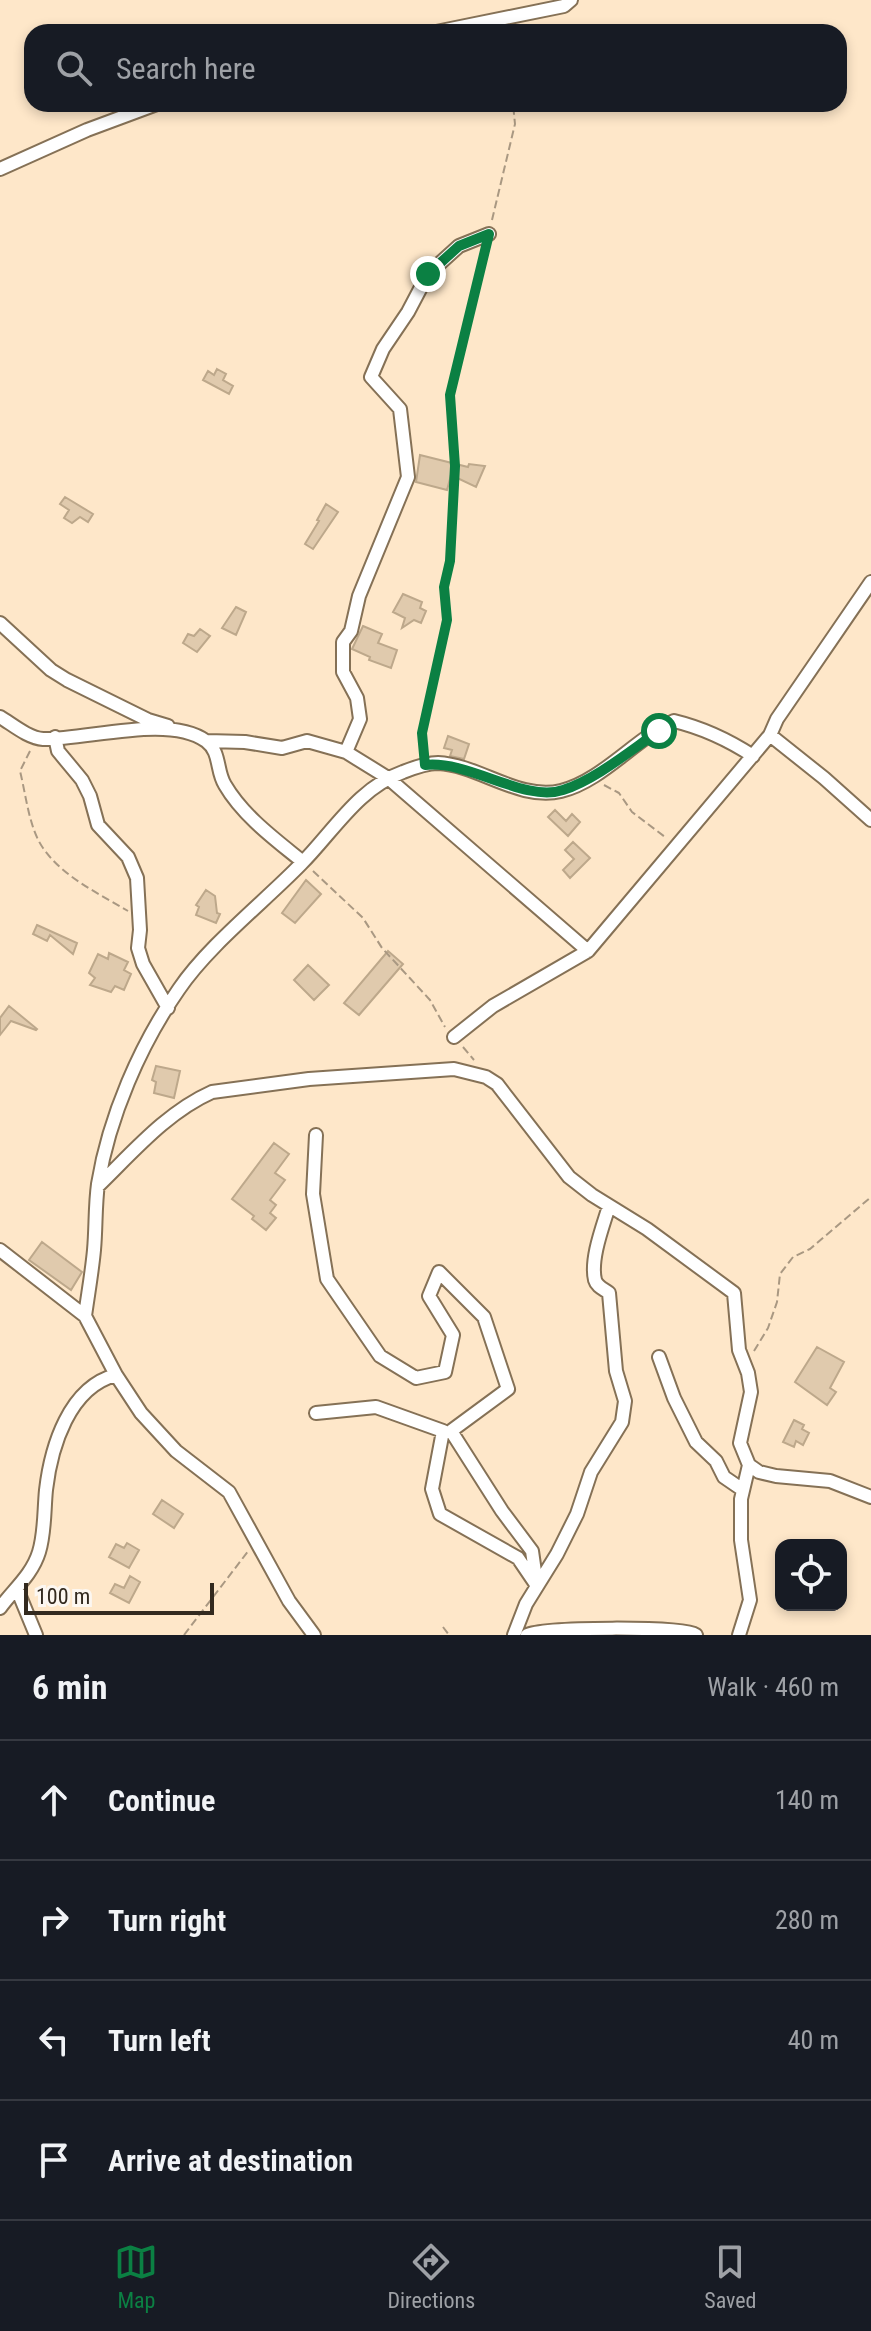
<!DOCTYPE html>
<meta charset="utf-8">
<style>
body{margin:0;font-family:"Roboto Condensed",sans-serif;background:#242831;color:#f1f3f6}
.controls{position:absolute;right:24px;bottom:24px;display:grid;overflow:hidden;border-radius:16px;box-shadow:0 4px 12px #0003}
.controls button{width:72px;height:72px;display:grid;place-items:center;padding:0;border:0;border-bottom:2px solid #363941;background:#171b24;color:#f1f3f6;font:40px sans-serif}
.scale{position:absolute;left:24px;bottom:20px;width:190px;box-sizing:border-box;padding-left:8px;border:4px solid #332a1f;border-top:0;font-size:22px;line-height:28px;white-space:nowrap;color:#332a1f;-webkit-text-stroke:6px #fcf7f1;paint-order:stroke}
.stop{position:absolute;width:24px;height:24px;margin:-18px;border:6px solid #0b8043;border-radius:50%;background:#fff}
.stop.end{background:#0b8043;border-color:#fff;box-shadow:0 2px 8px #0008}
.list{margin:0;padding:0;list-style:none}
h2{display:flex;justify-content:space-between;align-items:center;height:104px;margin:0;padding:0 32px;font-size:34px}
h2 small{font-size:26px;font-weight:400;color:#9ea1a6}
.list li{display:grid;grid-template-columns:52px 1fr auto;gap:24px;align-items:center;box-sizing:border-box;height:120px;padding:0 32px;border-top:2px solid #363941}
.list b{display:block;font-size:30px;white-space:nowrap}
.list em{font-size:26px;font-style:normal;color:#9ea1a6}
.icon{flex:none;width:44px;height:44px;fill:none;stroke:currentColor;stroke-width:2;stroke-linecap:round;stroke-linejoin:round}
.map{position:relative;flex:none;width:871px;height:1635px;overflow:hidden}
.search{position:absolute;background:#171b24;box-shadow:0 4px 12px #0003;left:24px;right:24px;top:24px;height:88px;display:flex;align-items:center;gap:20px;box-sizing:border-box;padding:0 28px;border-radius:24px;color:#9ea1a6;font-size:30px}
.sheet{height:584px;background:#171b24}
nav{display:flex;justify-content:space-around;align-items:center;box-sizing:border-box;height:112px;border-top:2px solid #363941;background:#171b24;font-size:22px;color:#9ea1a6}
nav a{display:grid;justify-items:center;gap:4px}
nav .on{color:#0b8043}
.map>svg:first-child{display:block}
</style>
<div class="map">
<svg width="871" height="1635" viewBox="0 0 871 1635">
<rect width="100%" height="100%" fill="#fee7c9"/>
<path fill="#e0caad" stroke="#bda88b" stroke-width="2" d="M217,369l9,5 -3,6 10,6 -4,8 -26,-14 5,-9 6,4z
M420,455l48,12 1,-3 16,2 -9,21 -25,-12 -4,15 -31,-8z
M65,497l28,17 -5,8 -8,-5 -8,6 -8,-5 5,-8 -9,-6z
M326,504l12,8 -25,37 -8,-5 14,-23 -2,-1z
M403,594l19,8 -2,6 6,3 -5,12 -7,-3 -12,8 3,-10 -12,-6z
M236,607l10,5 -10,23 -14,-7z
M363,626l19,8 -4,9 19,7 -6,18 -22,-8 1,-3 -18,-8z
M200,629l10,7 -13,16 -14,-9 5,-9 6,2z
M448,736l21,8 -5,15 -14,-3 2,-6 -8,-2z
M555,810l11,11 6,-7 8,8 -12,14 -20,-19z
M573,842l17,16 -20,20 -7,-8 11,-11 -9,-9z
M306,880l15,14 -26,29 -13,-10z
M206,890l9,6 2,17 3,1 -4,9 -20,-8 3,-8 -3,-2z
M37,925l40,18 -4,11 -23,-19 -3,6 -14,-7z
M388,951l15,13 -44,51 -15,-12z
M109,953l19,9 -4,8 7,4 -7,16 -9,-4 -4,6 -21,-7 5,-7 -6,-5 9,-19 10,5z
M308,965l21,20 -15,15 -20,-20z
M9,1006l28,23 -1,1 -25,-9 -11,14v-17z
M156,1066l24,5 -6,27 -20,-5 2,-11 -4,-2z
M274,1143l15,11 -14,19 10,7 -15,20 6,5 -6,8 6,5 -10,12 -14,-11 2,-3 -22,-17z
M42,1242l40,30 -11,18 -42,-30z
M817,1347l27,15 -14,26 6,4 -9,13 -32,-23z
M794,1420l10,5 -2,4 7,4 -6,12 -7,-4 -2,6 -11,-5z
M162,1500l21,14 -9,14 -21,-14z
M127,1543l12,7 -10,18 -20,-11 7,-13 8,4z
M130,1576l10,6 -11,21 -19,-10 5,-9 9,4z"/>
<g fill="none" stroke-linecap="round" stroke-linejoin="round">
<defs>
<path id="minor" d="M436,32l128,-26 7,-6
M0,169l87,-39 70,-26
M871,582l-94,137 -7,16 54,43 47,42
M0,623l51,47 16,10 81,40 20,6
M0,717c12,7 28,21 43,22 43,1 126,-25 163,2 15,11 10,30 19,44 18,31 51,55 78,77
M55,737l3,14 24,29 8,16 8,29 30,32 9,21 3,52 -2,18 5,16 25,44
M207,741l38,1 37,6 25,-7 39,11 42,26 200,173 182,-216
M346,752l14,-33 -3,-21 -14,-26v-30l8,-11 8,-35 49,-119 -8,-68 -29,-32 12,-28 25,-37 20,-38 31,-28 30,-12
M454,1037l39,-31 95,-55
M316,1135l-3,59 14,85 53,77 36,22 29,-6 8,-37 -24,-39 10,-24 45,45 24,72 -57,42 51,80 30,40 5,35
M98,1186c35,-34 69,-74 114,-94l97,-13 145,-10 32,8 11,7 72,93 23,18 55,34 87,64 5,57 9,23 3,19 -11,51 9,22 10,7 17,4 54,5 41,16
M0,1250l85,66 31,59 25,38 35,38 53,41 60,109 25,34
M85,1316c3,-22 7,-44 9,-66 2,-22 1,-44 4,-66 11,-67 42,-139 81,-195 29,-43 85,-87 122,-125 32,-32 57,-76 102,-92 10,-4 23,-9 35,-9 41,2 81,38 123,28 41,-10 75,-53 113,-70 29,7 53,18 79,35
M659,1357l15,41 22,44 20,19 8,16 19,13
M316,1413l60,-6 67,24 -11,58 8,25 78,44 17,25
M17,1589l19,46
M0,1608c13,-18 32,-33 39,-56 6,-19 5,-42 7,-62 5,-43 23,-103 70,-115
M514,1635l12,-31 31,-50 20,-40 14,-42 31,-50 3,-21 -9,-30 -7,-78c-5,-4 -12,-6 -14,-13 -5,-21 8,-54 14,-74
M527,1635c16,-8 155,-9 169,0
M739,1635l11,-35 -9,-60v-41l8,-34"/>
</defs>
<use href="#minor" stroke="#857156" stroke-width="16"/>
<path stroke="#a99882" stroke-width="2" stroke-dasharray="8 4" stroke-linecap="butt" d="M492,220l23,-96 -2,-20
M30,751l-10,20c6,24 9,57 23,77 20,29 55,45 85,63
M424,752l-2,-19 25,-113 -3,-33 6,-26 5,-95 -5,-71 35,-145
M604,785l15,8 13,19 33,25
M313,871l50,47 19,30 48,52 15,27
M463,1047l11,13
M754,1351l14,-23 9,-26 3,-28 13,-17 17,-8 61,-52
M443,1627l6,8
M184,1635l65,-85"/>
<use href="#minor" stroke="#fff" stroke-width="12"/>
</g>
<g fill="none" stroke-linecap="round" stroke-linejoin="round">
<path stroke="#0b8043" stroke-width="10" d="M428,274l31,-28 30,-12 -39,161 5,71 -5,95 -6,26 3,33 -25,113 3,32c45,-5 99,38 138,25 32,-10 68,-40 96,-59"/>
</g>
</svg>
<div class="controls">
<button><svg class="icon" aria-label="locate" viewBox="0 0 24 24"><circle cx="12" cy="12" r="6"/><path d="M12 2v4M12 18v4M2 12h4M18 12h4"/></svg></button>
</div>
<div class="scale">100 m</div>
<div class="stop" style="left:659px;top:731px"></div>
<div class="stop end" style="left:428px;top:274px"></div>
<div class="search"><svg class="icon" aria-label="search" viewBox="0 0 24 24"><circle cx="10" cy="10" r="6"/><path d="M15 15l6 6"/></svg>Search here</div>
</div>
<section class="sheet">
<h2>6 min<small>Walk · 460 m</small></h2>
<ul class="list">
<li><svg class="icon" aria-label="ahead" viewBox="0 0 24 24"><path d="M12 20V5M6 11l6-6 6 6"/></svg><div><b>Continue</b></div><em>140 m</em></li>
<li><svg class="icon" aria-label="right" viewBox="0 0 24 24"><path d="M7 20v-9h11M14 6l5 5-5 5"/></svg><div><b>Turn right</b></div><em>280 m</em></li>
<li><svg class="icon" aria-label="left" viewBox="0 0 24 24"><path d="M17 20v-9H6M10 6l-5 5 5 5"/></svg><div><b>Turn left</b></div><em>40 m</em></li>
<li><svg class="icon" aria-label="arrive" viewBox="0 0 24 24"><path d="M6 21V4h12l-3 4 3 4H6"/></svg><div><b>Arrive at destination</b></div></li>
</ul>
</section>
<nav>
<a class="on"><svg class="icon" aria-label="map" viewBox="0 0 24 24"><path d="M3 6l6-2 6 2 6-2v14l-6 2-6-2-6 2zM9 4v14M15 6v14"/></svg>Map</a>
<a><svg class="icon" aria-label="directions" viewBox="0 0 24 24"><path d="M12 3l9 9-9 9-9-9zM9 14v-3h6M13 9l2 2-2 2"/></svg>Directions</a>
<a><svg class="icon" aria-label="saved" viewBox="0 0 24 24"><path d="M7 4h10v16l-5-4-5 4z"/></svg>Saved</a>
</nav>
